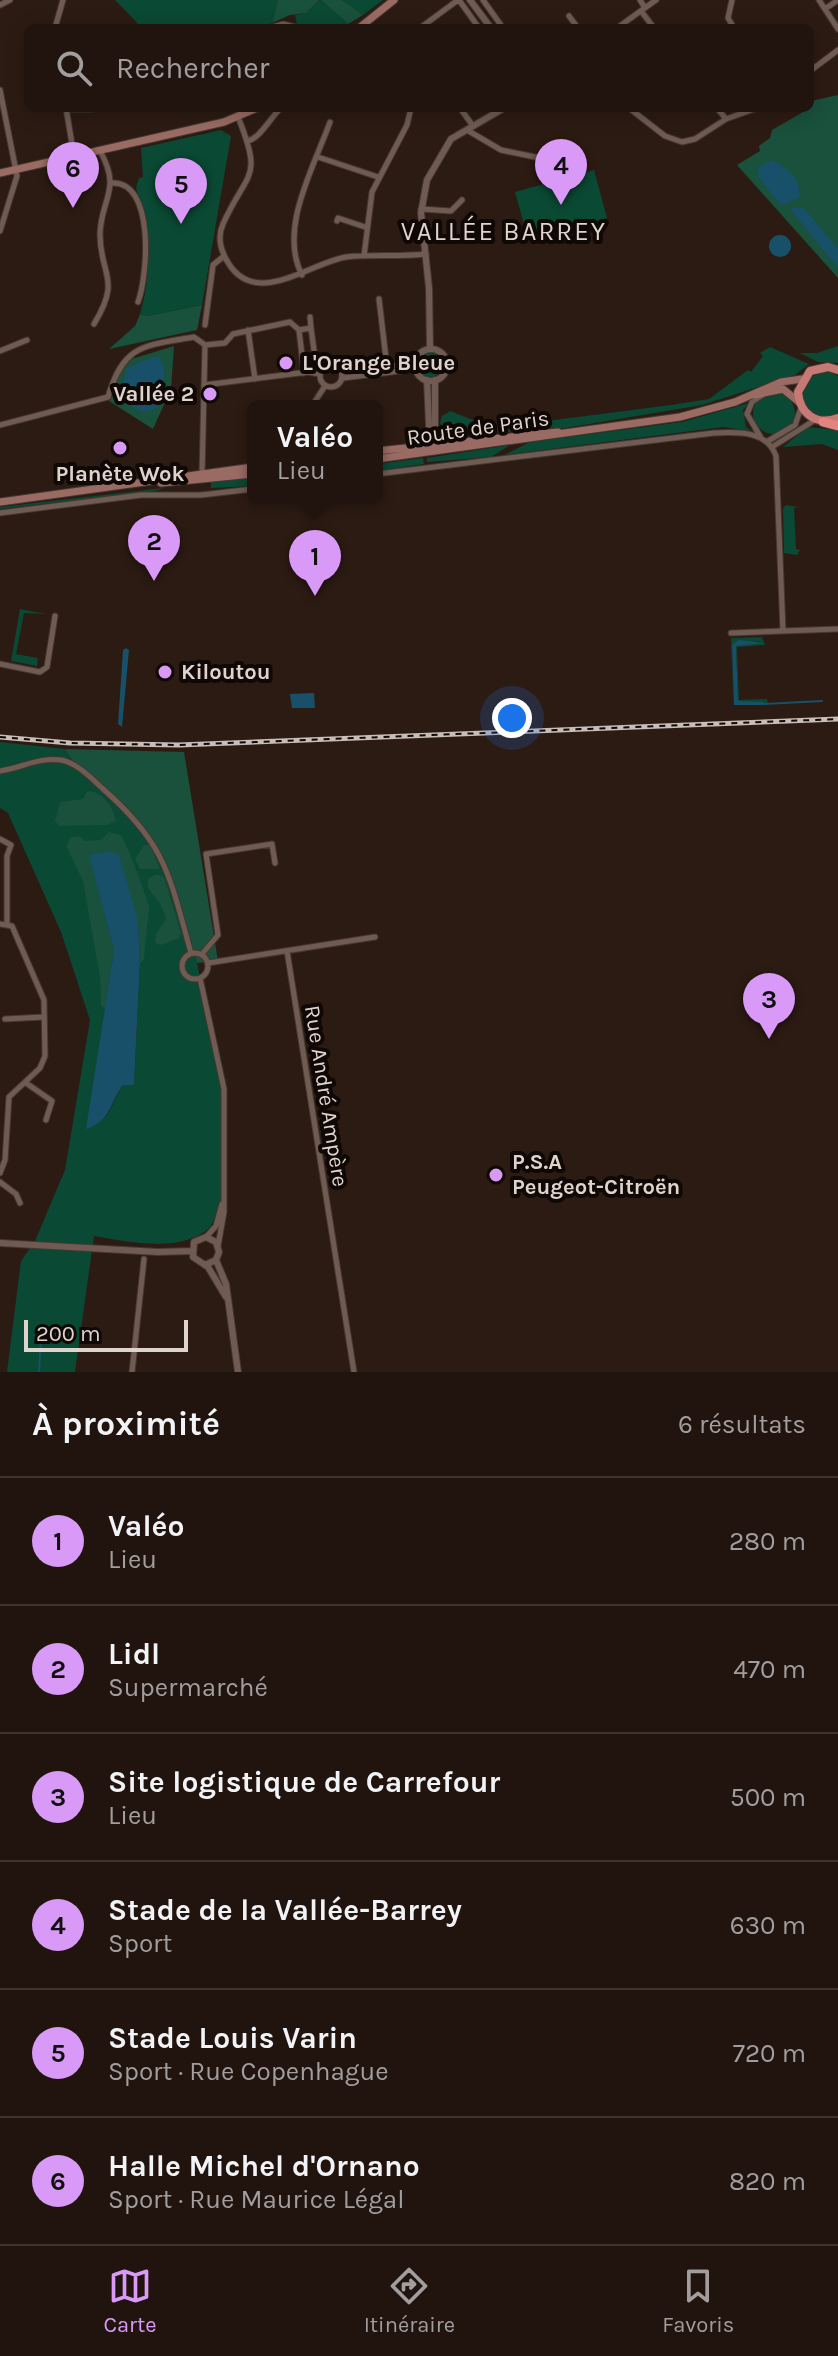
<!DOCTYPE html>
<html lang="fr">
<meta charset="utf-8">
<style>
body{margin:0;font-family:Karla,sans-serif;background:#2d211c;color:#f1f3f6}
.scale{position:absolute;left:24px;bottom:20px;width:164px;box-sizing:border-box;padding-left:8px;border:4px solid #dfd3ce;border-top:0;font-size:22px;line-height:28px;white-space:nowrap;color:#dfd3ce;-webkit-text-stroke:6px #0f0805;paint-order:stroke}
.you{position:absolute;left:512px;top:718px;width:28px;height:28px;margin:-20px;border:6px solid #fff;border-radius:50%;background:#1a73e8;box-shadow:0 0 0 12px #1a73e833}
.badge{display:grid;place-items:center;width:52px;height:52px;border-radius:50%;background:#d99af7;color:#111;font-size:26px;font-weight:700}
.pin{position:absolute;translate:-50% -66px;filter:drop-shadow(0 2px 4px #0008)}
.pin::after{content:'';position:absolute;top:42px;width:28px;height:24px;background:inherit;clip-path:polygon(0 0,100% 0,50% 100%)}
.popup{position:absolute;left:247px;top:400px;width:136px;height:104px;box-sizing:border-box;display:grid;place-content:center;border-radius:12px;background:#21140e;filter:drop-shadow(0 2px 6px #0005);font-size:26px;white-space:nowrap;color:#a29e9e}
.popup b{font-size:30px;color:#f1f3f6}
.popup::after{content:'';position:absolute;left:50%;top:100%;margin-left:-16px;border:16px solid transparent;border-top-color:#21140e}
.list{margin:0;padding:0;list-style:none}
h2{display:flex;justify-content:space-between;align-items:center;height:104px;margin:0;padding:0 32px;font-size:34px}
h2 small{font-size:26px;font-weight:400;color:#a29e9e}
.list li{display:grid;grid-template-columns:52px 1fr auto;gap:24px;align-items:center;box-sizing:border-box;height:128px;padding:0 32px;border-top:2px solid #3e332e}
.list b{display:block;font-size:30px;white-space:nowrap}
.list p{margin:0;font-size:26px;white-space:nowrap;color:#a29e9e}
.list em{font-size:26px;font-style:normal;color:#a29e9e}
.icon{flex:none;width:44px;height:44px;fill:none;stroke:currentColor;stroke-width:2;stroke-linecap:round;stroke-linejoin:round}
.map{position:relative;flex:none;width:838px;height:1372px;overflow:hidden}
.search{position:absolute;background:#21140e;box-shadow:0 4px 20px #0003;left:24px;right:24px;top:24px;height:88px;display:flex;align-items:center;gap:20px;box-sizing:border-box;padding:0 28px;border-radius:12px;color:#a29e9e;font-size:30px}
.sheet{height:872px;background:#21140e}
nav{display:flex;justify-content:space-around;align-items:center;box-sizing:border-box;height:112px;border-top:2px solid #3e332e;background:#21140e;font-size:22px;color:#a29e9e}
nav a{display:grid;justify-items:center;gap:4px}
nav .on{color:#d99af7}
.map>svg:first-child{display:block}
</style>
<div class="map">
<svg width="838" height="1372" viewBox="0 0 838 1372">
<rect width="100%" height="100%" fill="#2c1b13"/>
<path fill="#0a4933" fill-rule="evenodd" d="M115,0h163l-6,23 -9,5h-121z
M319,0h2l27,24 -35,4 -16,-4 -2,-9 11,-2z
M342,0h41l-20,15z
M221,130l10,6 -29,169 -55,11 -7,-2c13,-43 9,-83 -4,-126l3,-10 4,-1 -2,-29z
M594,170l13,48 -79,21 -13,-47z
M838,346v17l-20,-1 -18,-9h17z
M770,347l39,17 -14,11 -93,30 -137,23 -108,7 -11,-4 -6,-8 2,-7 8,-5 43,17 178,-23 38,-6 39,-29 3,2 12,-16 -3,-3z
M418 365a12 12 0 1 1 24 0a12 12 0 1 1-24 0Z
M827,371l11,5v38l-13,4 -16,-6 -8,-16 7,-18z
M753 413a21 21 0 1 1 42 0a21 21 0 1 1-42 0Z
M749,403l-6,7 3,17 6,4 -29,-4 -219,28 26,-13 152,-20z
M808,427l30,3v20l-16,-6 -39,3z
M510,445l-19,12 -64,5v-4z
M423,458l1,6 -47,7v-7z
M253,476v10l-42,2v-7z
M164,488l-9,3 -155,18v-2z
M786,505l12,2 -4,1 2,41 4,1 -3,5 -13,-2 -1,-45z
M20,609l26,5 -22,-1 -8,41 22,4 -1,8 -26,-5z
M762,637l3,8 -28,2 2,53 28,-1 1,5 -30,-3 -2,-55 27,-5 -31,4 1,61 -2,-68z
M0,742l65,7 8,15 70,61 12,20 42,118 27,126 -1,110 -12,27c-27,28 -83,16 -117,10l-19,136h-68l14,-111 14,-20 30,-71 25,-150 -29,-88 -53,-119 -8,-5zM138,920l2,43 -6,121 -11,1c-13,18 -11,36 -36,43l27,-178z"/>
<path fill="#19513c" d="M278,0h41l-13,13 -16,2 -18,8z
M321,0h21l21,15 -15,9z
M838,95v183l-101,-113 23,-14 -1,-5 11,-8 2,-8 38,-22 1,-7z
M202,305l-5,25 -88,19 26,-23 5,-12 7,2z
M174,346l-3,43 -18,40 -44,-28 16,-40z
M65,749l119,3 34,209 -21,2c-13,-40 -26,-104 -54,-137 -24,-28 -61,-44 -78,-77z
M87,791c16,0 26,16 29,30l-9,4 -48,1 -4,-5 5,-19 23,-3z
M109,832l12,3c5,6 28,67 28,72 -1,17 -4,35 -5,52l-4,4 -2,-43 -48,-65 24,95 -9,59 -4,-4 -1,-28 -17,-96 -17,-35 5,-9 9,-1 5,5 16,-1z
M144,845h6l10,24h-20l-5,-10z
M156,874l8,3 17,56 -2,5 -18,7 -6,-2 1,-9 10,-15 -5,-14 -13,-17v-9z"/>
<path fill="#175068" d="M771,160c17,8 31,18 28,38l-18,7 -22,-27 -1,-10z
M797,207l7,1 34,41v19l-48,-59z
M769 246a11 11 0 1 1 22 0a11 11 0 1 1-22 0Z
M152,357h7c10,17 4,33 -2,51l-16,4 -19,-11 -2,-9 7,-24z
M739,640l24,3 -27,3 2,55 26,1 -1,3h-29l-2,-60z
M126,648l3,2 -7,77 -4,-3 5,-74z
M314,693l1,15h-23l-2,-14z
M108,851l11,4 19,65 2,43 -6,122h-11c-14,18 -11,36 -37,44l28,-179 -25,-95z"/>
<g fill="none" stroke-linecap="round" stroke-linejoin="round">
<path stroke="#175068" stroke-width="2" d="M764,704l58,-3
M39,1372l2,-35"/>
<defs>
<path id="minor" d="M459,0l20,28
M483,0l20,28
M640,0l5,8
M732,0l-4,18 6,10
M819,0l19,29
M0,5l10,-5
M825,9l13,-9
M641,11l13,17
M569,16l9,12
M55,28l8,-28
M269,28l14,-4 16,4
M345,28h9
M420,28l38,-28
M617,28l39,-28
M810,71l28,-21
M0,90l17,86 -17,55
M66,108l8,48
M460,108l13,18
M629,108l36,28 17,6 13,-3 31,-20 31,-11
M717,108l9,11
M66,109h26
M238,117c26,64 9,53 -15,107 -5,11 -3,24 3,35 27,52 83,4 120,-2 26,-3 53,0 80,-3
M467,130l34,20 39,8
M248,141c13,-4 22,-23 33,-33
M318,157l60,20
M112,183c43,-2 36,92 26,119
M421,209l30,2 11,-11
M337,221l1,-3 27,9
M364,256l8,-64 35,-67 4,-17
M302,275c-24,-46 12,-108 28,-153
M379,299l8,68
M310,317l1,11
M94,324c28,-46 6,-48 6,-90 1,-36 22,-44 0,-83
M205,325l8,-60 11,-9
M248,330l7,49
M299,330l12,-2 4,30
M205,345l20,-2 8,-9 57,-12 9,8 5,43
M0,351l27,-11
M320 376a11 11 0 1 1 22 0a11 11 0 1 1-22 0Z
M342,372l74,-9
M343,378l73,-9
M204,385l104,-13 12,2
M312,406l13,-20
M0,425l108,-28c16,-53 35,-51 86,-60l11,8
M760,436l-13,-22 5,-12 12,-8
M768,441l27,-16 6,-17
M772,447l43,-27
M377,474l337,-41c23,-1 53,-3 62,23l7,175
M202,475l3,-130
M0,513l141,-18h60l52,-6
M731,633l107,-4
M0,664l40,8 7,-5 8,-51
M0,771c21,-3 39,-14 61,-11 16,3 29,17 41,28 64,56 67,86 89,165
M0,839l11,6 -4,11v66
M0,924l12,2 32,74 1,56 -5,12 -31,29 -4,63 -5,13
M287,951l67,421
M182 966a13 13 0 1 1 26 0a13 13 0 1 1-26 0Z
M202,954l16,-19 -12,-81 66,-10 3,19
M208,963l167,-26
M200,978l24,111v123l-6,34
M5,1019l39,-2
M26,1083l26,18 -6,19
M0,1182l16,12 4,9
M206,1237l10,-11 6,-22
M132,1372l12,-113"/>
<path id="tertiary" d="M470,0l21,28
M430,349l-1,-61 -8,-75 6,-33 24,-41 53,-31
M415 365a16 16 0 1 1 32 0a16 16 0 1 1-32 0Z
M427,380l3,68
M435,380v68
M0,1243l158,9 33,-1
M216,1260l10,24 12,88
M205,1265l11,-5 3,-8 -3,-10 -10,-5 -12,5 -1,15 15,10 18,30"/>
<path id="secondary" d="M359,28l35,-28
M0,173l224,-51 33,-14
M755,395l28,-6 16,13
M377,451l181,-19
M377,459l303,-42 55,-15 46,-20 21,-3
M161,483l92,-9
M0,502l253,-35"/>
<path id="primary" d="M838,370l-10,-3 -18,4 -12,21c2,22 18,34 40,26"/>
<path id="trunk" d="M823,422l15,4"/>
</defs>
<use href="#minor" stroke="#453733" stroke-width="7"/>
<use href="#tertiary" stroke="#453733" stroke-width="8"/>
<use href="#secondary" stroke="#453733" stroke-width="9"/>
<use href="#primary" stroke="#453733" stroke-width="10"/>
<use href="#trunk" stroke="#453733" stroke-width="11"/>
<use href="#minor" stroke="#6f5b52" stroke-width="5"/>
<use href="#tertiary" stroke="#6f5b52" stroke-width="6"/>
<use href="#secondary" stroke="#9a6b63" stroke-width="7"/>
<use href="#primary" stroke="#c57a75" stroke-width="8"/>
<use href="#trunk" stroke="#e28480" stroke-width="9"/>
<defs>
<path id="rail" d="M0,737l70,6 109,2 659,-26"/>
</defs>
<use href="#rail" stroke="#c9bdb8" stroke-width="5"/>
<use href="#rail" stroke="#0f0805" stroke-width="2" stroke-dasharray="6" stroke-linecap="butt"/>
</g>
<g fill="#d99af7" stroke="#0f0805" stroke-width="3">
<circle cx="286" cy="363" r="8"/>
<circle cx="210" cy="394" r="8"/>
<circle cx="120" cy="448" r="8"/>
<circle cx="165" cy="672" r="8"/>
<circle cx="496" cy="1175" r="8"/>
</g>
<g text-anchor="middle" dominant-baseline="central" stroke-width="8" stroke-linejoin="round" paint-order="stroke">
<g font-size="22" font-weight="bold" fill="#dfd3ce" stroke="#0f0805" text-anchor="start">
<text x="302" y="363">L'Orange Bleue</text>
<text x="194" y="394" text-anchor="end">Vallée 2</text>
<text x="120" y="474" text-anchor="middle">Planète Wok</text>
<text x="181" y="672">Kiloutou</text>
<text x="512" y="1162">P.S.A<tspan x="512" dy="25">Peugeot-Citroën</tspan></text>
</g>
<g font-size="22" fill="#dfd3ce" stroke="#0f0805">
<text transform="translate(478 428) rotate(-8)">Route de Paris</text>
<text transform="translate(326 1096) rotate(81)">Rue André Ampère</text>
</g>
<g font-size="26" letter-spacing="2" fill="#dfd3ce" stroke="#0f0805">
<text x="504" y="231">VALLÉE BARREY</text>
</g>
</g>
</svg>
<div class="scale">200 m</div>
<div class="you"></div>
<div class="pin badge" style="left:315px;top:596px">1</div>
<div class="popup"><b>Valéo</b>Lieu</div>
<div class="pin badge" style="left:154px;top:581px">2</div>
<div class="pin badge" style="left:769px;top:1039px">3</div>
<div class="pin badge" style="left:561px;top:205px">4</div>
<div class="pin badge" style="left:181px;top:224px">5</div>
<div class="pin badge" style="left:73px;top:208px">6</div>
<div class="search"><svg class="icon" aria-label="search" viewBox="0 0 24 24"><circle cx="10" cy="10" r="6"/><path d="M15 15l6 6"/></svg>Rechercher</div>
</div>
<section class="sheet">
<h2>À proximité<small>6 résultats</small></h2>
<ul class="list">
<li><span class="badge">1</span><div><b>Valéo</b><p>Lieu</p></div><em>280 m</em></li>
<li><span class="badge">2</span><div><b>Lidl</b><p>Supermarché</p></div><em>470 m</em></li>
<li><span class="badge">3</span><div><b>Site logistique de Carrefour</b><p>Lieu</p></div><em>500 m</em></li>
<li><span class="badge">4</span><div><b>Stade de la Vallée-Barrey</b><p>Sport</p></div><em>630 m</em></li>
<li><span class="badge">5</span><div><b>Stade Louis Varin</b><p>Sport · Rue Copenhague</p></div><em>720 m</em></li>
<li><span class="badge">6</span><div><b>Halle Michel d'Ornano</b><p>Sport · Rue Maurice Légal</p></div><em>820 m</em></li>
</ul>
</section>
<nav>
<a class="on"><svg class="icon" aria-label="map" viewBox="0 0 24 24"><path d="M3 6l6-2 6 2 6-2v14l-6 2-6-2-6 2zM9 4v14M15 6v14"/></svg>Carte</a>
<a><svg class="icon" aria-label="directions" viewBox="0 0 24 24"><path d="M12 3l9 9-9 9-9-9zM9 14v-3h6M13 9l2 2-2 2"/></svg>Itinéraire</a>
<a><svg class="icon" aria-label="saved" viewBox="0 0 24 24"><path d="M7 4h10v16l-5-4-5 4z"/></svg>Favoris</a>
</nav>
